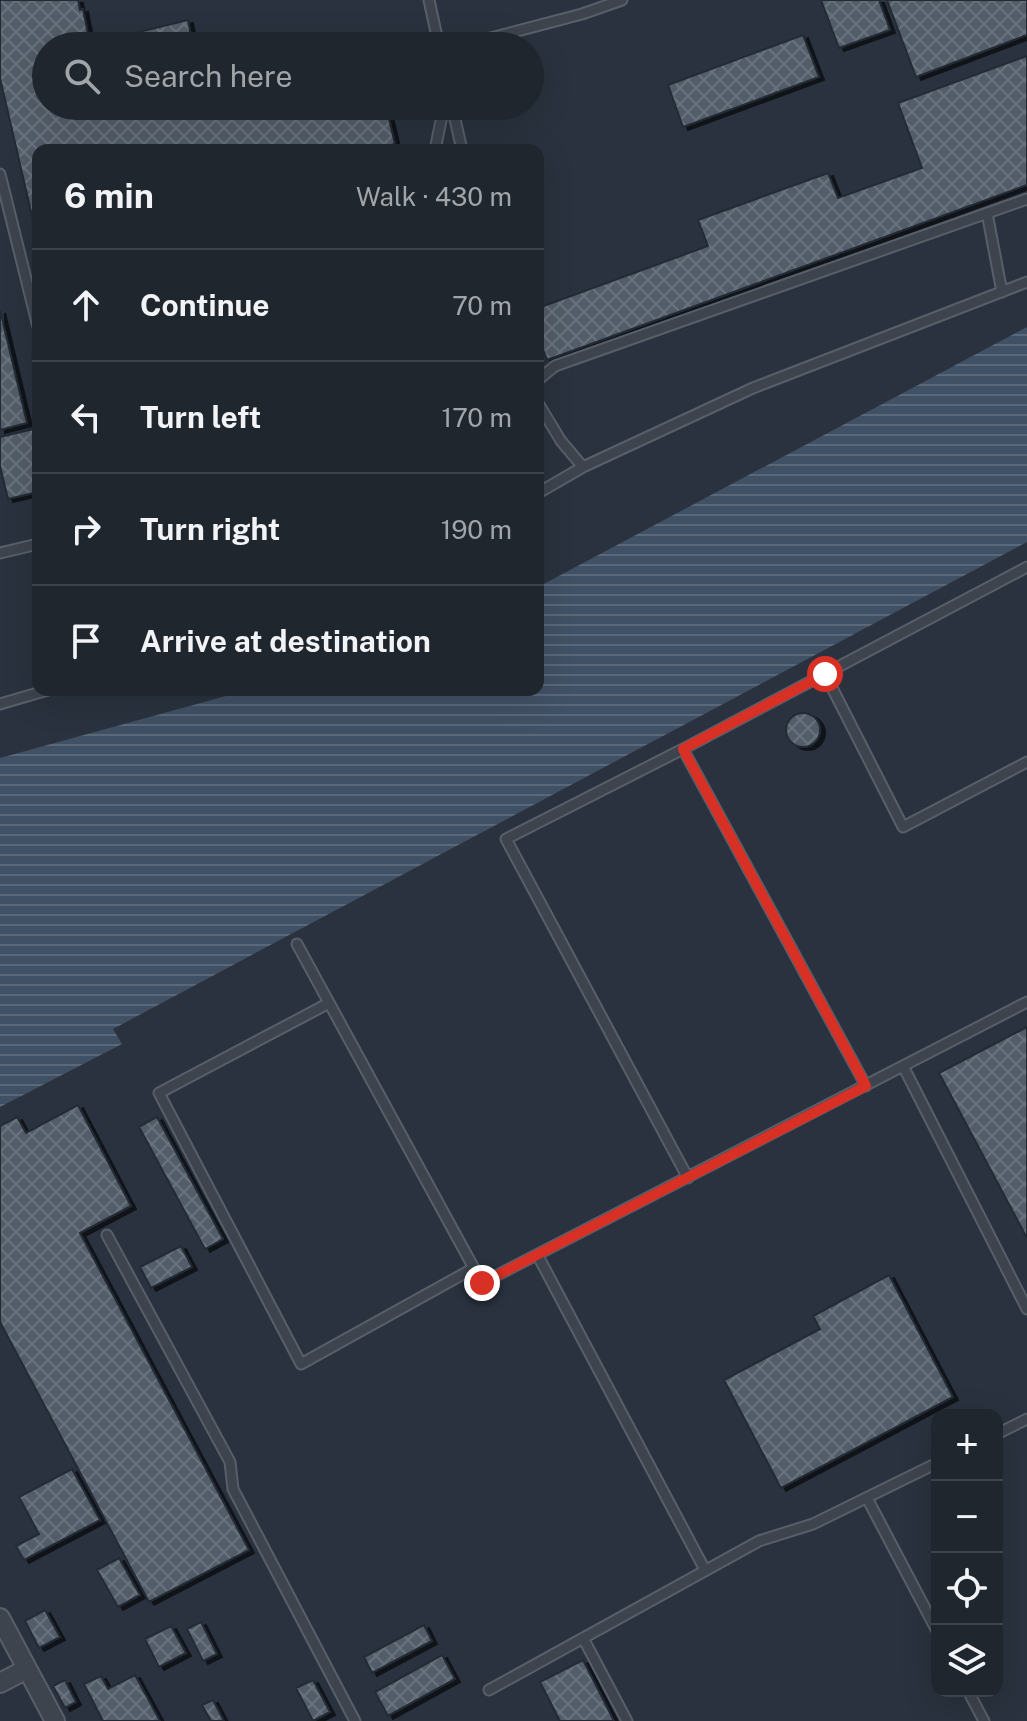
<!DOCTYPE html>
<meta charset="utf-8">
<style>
body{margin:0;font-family:"Public Sans",sans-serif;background:#272e36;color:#f1f3f6}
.controls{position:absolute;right:24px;bottom:24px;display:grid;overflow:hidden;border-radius:16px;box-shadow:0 8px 32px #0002}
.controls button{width:72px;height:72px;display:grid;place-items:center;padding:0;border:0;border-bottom:2px solid #3c434a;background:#1f262e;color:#f1f3f6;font:40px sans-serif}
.stop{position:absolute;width:24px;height:24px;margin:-18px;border:6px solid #d93025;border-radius:50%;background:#fff}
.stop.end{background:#d93025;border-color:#fff;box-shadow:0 2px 8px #0008}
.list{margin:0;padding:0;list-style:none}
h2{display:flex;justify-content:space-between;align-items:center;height:104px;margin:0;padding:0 32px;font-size:34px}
h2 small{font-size:26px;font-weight:400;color:#a1a5aa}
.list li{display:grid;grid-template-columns:52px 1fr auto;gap:24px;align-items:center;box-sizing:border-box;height:112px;padding:0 32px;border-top:2px solid #3c434a}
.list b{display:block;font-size:30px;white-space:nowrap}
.list em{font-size:26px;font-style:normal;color:#a1a5aa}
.icon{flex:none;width:44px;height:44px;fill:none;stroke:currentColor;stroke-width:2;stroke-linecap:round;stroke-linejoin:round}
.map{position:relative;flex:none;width:1027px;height:1721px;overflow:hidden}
.search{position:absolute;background:#1f262e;box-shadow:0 8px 32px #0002;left:32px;top:32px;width:512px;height:88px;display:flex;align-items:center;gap:20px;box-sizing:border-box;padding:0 28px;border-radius:44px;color:#a1a5aa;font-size:30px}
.panel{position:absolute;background:#1f262e;box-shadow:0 8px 32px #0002;left:32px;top:144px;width:512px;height:552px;border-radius:16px}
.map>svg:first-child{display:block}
</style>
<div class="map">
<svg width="1027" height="1721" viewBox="0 0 1027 1721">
<defs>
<pattern id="water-rules" width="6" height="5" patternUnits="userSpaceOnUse" patternTransform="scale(2)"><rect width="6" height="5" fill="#415165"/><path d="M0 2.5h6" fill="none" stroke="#5a687a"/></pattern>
<pattern id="building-cross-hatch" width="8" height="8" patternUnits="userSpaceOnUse" patternTransform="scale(2)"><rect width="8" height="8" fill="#525d69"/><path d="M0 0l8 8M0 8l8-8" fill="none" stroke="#69727d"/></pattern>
<filter id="shadow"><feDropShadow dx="5" dy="3" stdDeviation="0" flood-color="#0009"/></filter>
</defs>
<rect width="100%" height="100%" fill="#29323e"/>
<path fill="url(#water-rules)" d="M1027,327v215l-914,487 9,15 -122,63v-349l248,-68h290v-103z"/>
<path fill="url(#building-cross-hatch)" stroke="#242b36" stroke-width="2" filter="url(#shadow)" d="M0,0h78l2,10 3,-1 7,35 98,-24 5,26h-147v60h340l9,38 -25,6h-332v92l-38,-164z
M821,0h58l11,30 -51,18z
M887,0h140v35l-111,42z
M803,35l16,42 -136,50 -15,-42z
M1027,56v129l-480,175 -9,-24v-28l170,-62 -10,-26 130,-47 10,25 84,-30 -24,-65z
M0,310l27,113 -27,7z
M38,355v27l-6,-26z
M38,428v64l-30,7 -8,-33v-29z
M786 730a17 17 0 1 1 34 0a17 17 0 1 1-34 0Z
M1027,1027v211l-88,-165z
M78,1105l53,101 -51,27 169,317 -100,52 -149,-280v-196l17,-9 9,16z
M157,1117l66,122 -18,10 -66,-122z
M181,1246l11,21 -41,21 -11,-21z
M889,1275l64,122 -172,91 -57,-108 96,-51 -7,-13z
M72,1469l28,51 -76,40 -8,-14 23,-12 -20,-37z
M119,1558l21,37 -22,12 -21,-37z
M45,1610l15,27 -21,11 -14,-27z
M201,1622l16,32 -14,7 -16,-32z
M424,1625l8,16 -60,32 -8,-16z
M171,1626l15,27 -27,14 -14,-28z
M442,1655l13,24 -67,37 -13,-24z
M583,1660l31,61h-54l-20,-39z
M135,1675l25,46h-57l-19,-37 17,-8 7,13z
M65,1680l11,22 -11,6 -12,-22z
M313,1680l17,32 -17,9 -17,-33z
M213,1700l11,21h-13l-9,-16z"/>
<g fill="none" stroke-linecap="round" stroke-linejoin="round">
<defs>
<path id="service" d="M429,0l10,46
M460,46l122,-32 40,-14
M452,106l10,44
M435,150l9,-44
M0,174l38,153
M987,213l15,79
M538,380l17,-14 472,-167
M538,403l23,38 22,26 170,-79 274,-106
M538,493l45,-26
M0,553l38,-9
M825,674l78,153 124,-65
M0,704l48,-14
M683,749l183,337
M297,944l185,339 545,-281
M329,1003l-170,90 142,271 173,-96
M903,1066l124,243
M688,1178l-182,-339 177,-90 344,-182
M107,1235l123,227 3,27 122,232
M538,1256l167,314
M997,1434l30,-15
M867,1498l70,133
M583,1638l44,83
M489,1690l270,-149 54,-17 124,-61
M968,1691l16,30"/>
<path id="minor" d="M0,1618l55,103
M0,1683l27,-14"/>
</defs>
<use href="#service" stroke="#585f69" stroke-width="13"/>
<use href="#minor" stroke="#585f69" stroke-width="22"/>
<use href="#service" stroke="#3d444e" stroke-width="9"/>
<use href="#minor" stroke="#3d444e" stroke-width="18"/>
</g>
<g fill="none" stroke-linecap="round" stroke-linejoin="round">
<path stroke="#d93025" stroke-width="10" d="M482,1283l384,-197 -183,-337 142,-75"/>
</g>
</svg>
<div class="controls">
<button>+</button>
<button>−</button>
<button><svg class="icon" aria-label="locate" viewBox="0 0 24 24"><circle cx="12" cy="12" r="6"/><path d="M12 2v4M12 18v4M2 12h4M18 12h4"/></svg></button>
<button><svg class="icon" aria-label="layers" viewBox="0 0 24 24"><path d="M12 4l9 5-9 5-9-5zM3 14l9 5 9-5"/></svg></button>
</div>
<div class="stop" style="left:825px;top:674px"></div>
<div class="stop end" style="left:482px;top:1283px"></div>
<div class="search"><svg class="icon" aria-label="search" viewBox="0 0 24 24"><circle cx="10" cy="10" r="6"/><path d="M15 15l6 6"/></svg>Search here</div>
<section class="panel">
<h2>6 min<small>Walk · 430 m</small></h2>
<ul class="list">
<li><svg class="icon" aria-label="ahead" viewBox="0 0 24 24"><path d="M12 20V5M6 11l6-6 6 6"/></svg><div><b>Continue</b></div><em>70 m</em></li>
<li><svg class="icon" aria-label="left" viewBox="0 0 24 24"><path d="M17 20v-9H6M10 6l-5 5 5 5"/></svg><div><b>Turn left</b></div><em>170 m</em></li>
<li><svg class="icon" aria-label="right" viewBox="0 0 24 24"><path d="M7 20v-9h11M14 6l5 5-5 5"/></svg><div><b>Turn right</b></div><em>190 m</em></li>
<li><svg class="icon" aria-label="arrive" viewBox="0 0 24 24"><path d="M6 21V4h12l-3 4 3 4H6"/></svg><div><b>Arrive at destination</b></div></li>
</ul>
</section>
</div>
